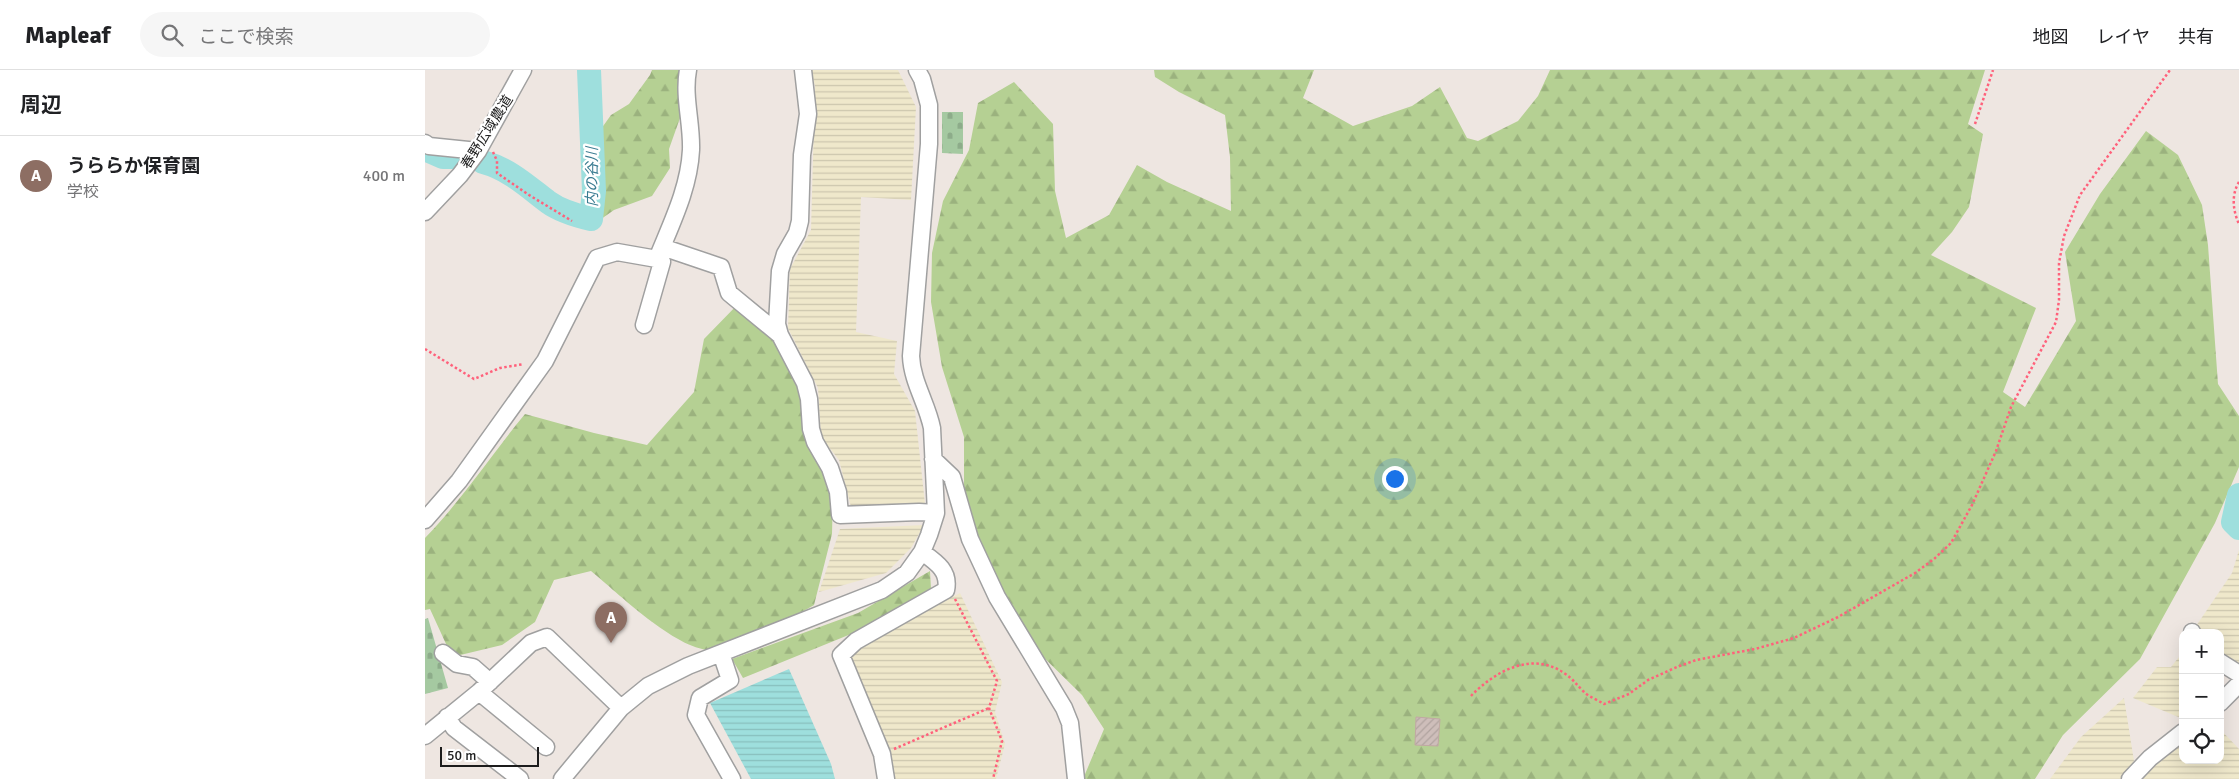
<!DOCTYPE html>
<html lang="ja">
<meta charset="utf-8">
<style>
body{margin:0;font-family:Signika,"Noto Sans JP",sans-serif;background:#f6f6f6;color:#202124}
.controls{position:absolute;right:15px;bottom:15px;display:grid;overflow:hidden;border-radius:10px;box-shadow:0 5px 20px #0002}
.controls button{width:45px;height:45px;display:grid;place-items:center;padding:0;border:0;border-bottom:1px solid #e0e0e0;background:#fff;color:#202124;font:25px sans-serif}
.scale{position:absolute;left:15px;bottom:12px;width:99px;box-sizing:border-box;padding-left:5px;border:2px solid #1c1c1c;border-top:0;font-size:14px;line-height:18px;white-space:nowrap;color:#1c1c1c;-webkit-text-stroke:4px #fff;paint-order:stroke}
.you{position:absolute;left:969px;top:408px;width:18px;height:18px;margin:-12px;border:4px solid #fff;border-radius:50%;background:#1a73e8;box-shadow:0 0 0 8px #1a73e833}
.badge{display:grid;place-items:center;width:32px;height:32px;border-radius:50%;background:#b45309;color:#fff;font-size:16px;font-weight:700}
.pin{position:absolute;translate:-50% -41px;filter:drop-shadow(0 1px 2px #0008)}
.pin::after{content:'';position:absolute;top:26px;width:18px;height:15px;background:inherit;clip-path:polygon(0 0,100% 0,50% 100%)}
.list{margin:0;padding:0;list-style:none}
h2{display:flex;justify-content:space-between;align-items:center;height:65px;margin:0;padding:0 20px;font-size:21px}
h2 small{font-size:16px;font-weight:400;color:#757577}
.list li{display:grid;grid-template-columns:32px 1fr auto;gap:15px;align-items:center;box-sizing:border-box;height:80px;padding:0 20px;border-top:1px solid #e0e0e0}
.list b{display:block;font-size:19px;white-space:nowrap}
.list p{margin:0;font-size:16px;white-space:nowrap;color:#757577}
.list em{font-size:16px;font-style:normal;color:#757577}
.icon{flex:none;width:28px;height:28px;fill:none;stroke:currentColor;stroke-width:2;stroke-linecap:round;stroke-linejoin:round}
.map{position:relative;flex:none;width:1814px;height:709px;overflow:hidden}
header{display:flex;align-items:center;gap:30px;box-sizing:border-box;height:70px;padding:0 25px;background:#fff;border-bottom:1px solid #e0e0e0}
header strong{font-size:24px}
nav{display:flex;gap:28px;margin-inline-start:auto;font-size:18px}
.search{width:350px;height:45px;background:#f6f6f6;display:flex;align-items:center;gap:12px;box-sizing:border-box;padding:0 18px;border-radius:28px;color:#757577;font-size:19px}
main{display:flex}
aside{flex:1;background:#fff}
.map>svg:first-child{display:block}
</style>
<header>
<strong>Mapleaf</strong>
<div class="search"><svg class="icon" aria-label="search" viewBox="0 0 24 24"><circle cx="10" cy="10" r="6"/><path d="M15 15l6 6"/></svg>ここで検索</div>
<nav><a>地図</a><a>レイヤ</a><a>共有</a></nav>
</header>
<main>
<aside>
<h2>周辺<small></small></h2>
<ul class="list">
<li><span class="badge" style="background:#8d6e63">A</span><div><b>うららか保育園</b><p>学校</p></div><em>400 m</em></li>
</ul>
</aside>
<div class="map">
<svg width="1814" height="709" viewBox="0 0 1814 709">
<defs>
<pattern id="farmland-rules" width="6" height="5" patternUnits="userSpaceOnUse" patternTransform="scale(1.25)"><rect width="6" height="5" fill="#efe8cb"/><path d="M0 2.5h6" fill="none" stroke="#ccc6ae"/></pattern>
<pattern id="forest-firs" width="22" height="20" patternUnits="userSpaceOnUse" patternTransform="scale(1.25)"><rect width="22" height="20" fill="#b5d093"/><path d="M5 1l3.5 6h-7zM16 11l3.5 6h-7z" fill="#9bb27e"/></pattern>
<pattern id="cemetery-stones" width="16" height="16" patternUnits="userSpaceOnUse" patternTransform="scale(1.25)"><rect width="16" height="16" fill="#a5c9a1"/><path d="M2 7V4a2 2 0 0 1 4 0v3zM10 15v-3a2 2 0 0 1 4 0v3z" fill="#8dac8a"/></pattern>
<pattern id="water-rules" width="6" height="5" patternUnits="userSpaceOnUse" patternTransform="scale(1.25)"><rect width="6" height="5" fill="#9edfdd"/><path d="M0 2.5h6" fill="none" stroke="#88bfbd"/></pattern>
<pattern id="building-hatch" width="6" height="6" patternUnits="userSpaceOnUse" patternTransform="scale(1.25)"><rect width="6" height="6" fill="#cebeba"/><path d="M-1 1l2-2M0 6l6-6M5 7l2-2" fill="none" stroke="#b0a39f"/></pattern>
</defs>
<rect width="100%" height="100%" fill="#eee6e1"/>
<path fill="url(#farmland-rules)" d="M386,0h87l18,37 -5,93 -50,-3 -5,135 41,9 -3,33 21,37 10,93 -74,3 -12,-47 -18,-23 -3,-49 -30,-60 2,-59 21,-39 4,-144z
M499,455l-13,23 -25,25 -67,19 21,-63z
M1814,480v119l-19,-11v-25h-23l-3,-4 38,-56z
M535,523l42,89 -7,30 10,32 -9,35h-102l-43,-122 11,-12z
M1758,582v67l-50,-21 24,-31h14z
M1699,628l10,63 -14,18h-70l31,-42z
M1795,659l19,20v30h-99l17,-20 26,-18v19h37z"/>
<path fill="url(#forest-firs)" d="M227,0h31l1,13 -4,35 -11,31 1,19 -18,28 -38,14 -20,14 3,-22 -4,-45 3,-21 15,-21 18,-11 21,-29z
M729,0h160l-11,28 50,28 59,-20 28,-19 27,51 11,3 40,-20 20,-25 12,-26h435l-17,54 15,10 -14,73 -17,25 -21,23 105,53 -33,84 22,15 51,-86 -11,-69 35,-58 46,-63 32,24 24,50 6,40 10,139 21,32v51l-24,56 -75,136 -77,76 -28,44h-952l21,-50 -22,-34 -50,-49 -39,-72 -29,-71v-66l-22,-70 -11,-65 1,-49 11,-52 26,-51 9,-47 36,-21 39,42 2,67 11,47 43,-23 28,-50 30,17 64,29 -1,-54 -5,-42 -46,-23 -24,-15z
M315,232l28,23 27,45 13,67 25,56 -1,41 -18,71c-17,11 -34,15 -52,23 -10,4 -44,23 -52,22 -35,-1 -92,-57 -119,-79l-37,9 -19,42 -33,23 -50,12 -22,-48 -5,1v-72c37,-38 66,-83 100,-124l69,19 53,12 47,-53 10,-53z
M505,501l1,18 -80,45 -108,44 -11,-19 126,-46z"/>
<path fill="url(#cemetery-stones)" d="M517,42h21v42l-21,-1z
M3,548l20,70 -23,6v-75z"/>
<path fill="url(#water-rules)" d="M364,599l42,95 4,15h-84l-41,-76z"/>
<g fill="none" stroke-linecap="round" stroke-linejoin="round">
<path stroke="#9edfdd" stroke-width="24" d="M0,79l18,8h23
M58,92c26,7 44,24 65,40 11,8 30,14 43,17l3,-28 -5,-121
M1814,425l-6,27 6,6"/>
</g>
<path fill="url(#building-hatch)" stroke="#c1a8a3" d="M991,647l24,2 -2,27 -23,-1z"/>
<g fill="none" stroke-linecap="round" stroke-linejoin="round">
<defs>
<path id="minor" d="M378,0l5,44 -6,41 -2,66 -3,12 -12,21 -5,17 -3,53 3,11 25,48 4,16 2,30 4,13 15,26 8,24 2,23 79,-3 17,1
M0,73l4,3 49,5
M0,142l35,-37 18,-24 45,-81
M237,177l59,20 8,26 51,42
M219,255l18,-63 -5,-3
M508,389l19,18 18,62 27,58 67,111 6,15 6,56
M0,450l34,-39 86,-120 52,-103 20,-6 40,7c14,-35 32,-70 34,-109 1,-27 -8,-54 -3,-80
M1767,562v1
M18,583l14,11 16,3 17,15
M296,583l9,27 -30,18 -4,17 36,64
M1795,592l19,12
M54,622l67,55
M1795,633l19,-19
M22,647l7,11 66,51
M0,666l54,-44 52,-49 16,-6 74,71
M137,709l59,-71 27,-22 40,-20 194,-76 25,-17 15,-21 7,-17 7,-22 -4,-85c-5,-25 -20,-46 -21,-72l18,-212v-39l-7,-26 -5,-9
M461,709l-4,-25 -41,-99 15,-14 90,-51c4,-19 -10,-28 -24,-38
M1705,709l20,-21 33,-26"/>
</defs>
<use href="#minor" stroke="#a0a0a0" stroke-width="19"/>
<path stroke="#ff617b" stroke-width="2.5" stroke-dasharray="2.5 2.5" stroke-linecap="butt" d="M1550,54l18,-54
M68,82l4,9v12l32,22 43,26
M1814,112c-8,13 -6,29 0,42
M0,279l49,30 26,-11 24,-4
M530,529l42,82 -8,27 13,33 -9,38
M1046,626c24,-25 61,-45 93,-23 8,5 13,12 20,19 5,5 14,8 20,12l25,-10 19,-14 29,-13 19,-7 59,-11 39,-11 44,-21 77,-44 19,-14 17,-16 21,-38 24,-54 15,-44 45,-85 3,-22v-37l5,-27 16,-41 90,-125
M469,679l95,-41"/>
<use href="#minor" stroke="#fff" stroke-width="16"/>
</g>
<g text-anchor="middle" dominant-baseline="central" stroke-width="4.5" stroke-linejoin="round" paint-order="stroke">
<g font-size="14" fill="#1c1c1c" stroke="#fff">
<text transform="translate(62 62) rotate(-58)">春野広域農道</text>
</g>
<g font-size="15" font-style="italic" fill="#3a7c91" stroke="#fff">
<text transform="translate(167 107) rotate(-90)">内の谷川</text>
</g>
</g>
</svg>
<div class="controls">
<button>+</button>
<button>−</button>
<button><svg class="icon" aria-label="locate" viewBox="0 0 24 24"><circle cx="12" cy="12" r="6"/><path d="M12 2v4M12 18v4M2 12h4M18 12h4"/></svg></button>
</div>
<div class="scale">50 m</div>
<div class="you"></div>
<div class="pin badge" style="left:186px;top:573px;background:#8d6e63">A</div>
</div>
</main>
